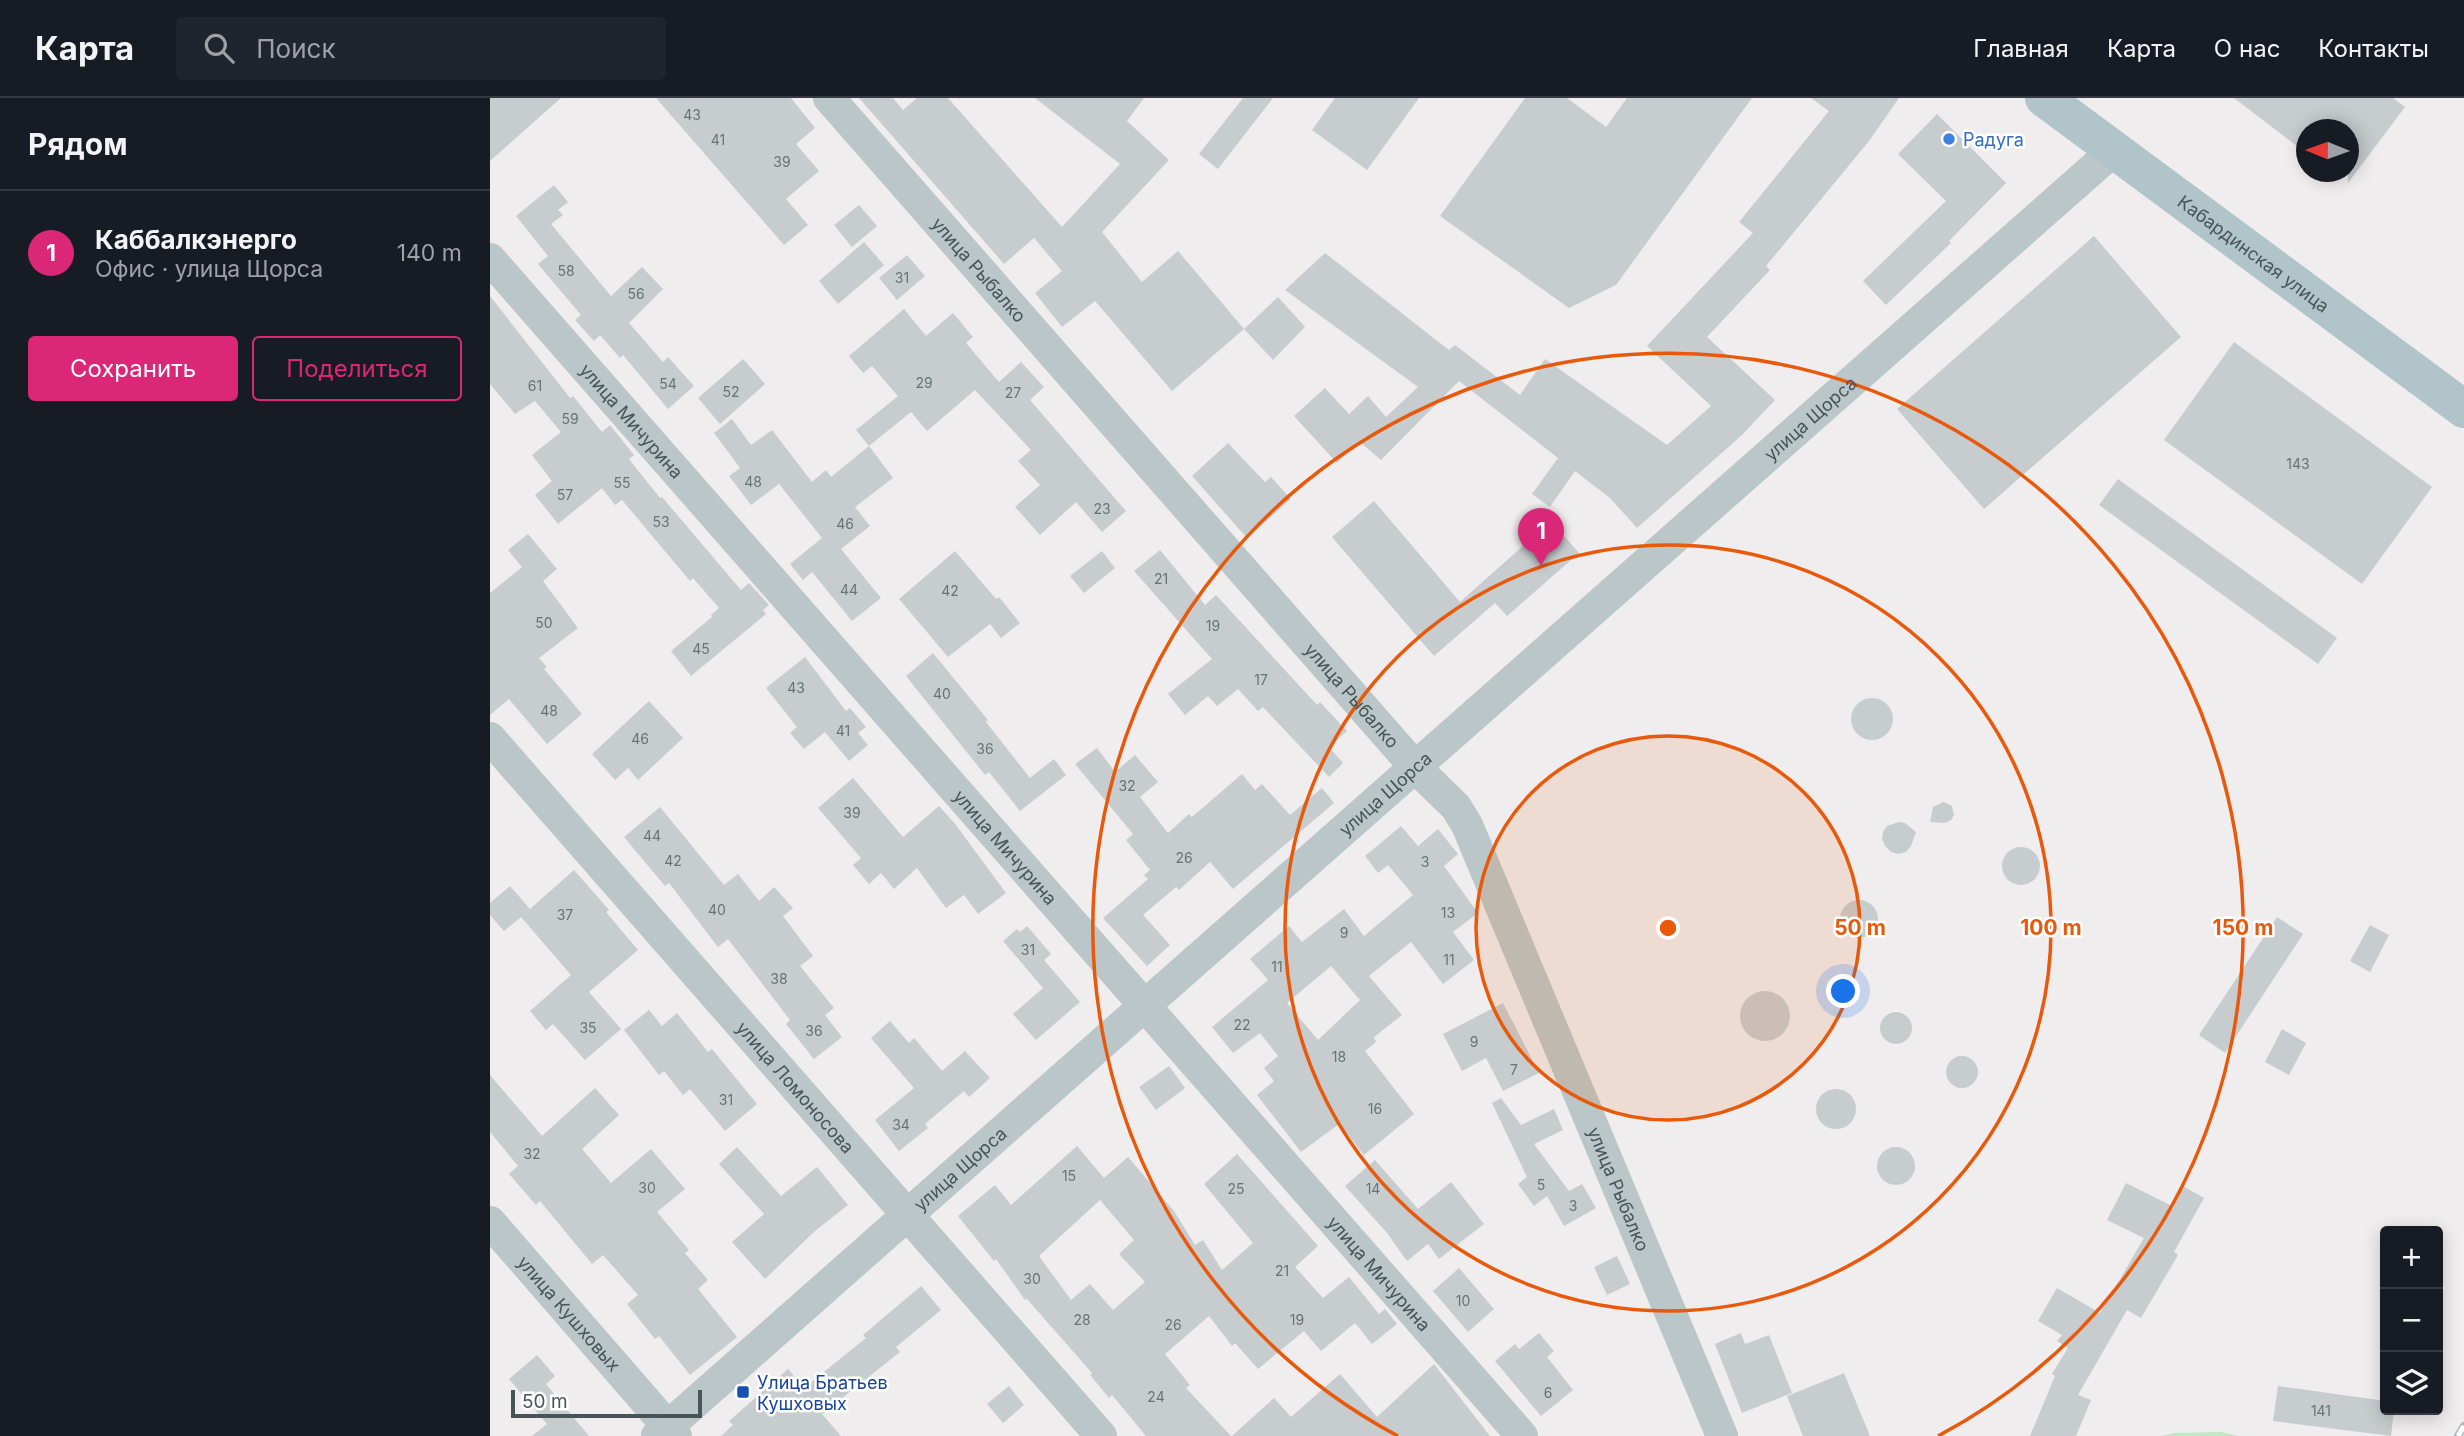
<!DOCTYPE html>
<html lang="ru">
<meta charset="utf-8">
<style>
body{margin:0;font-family:Inter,sans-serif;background:#20242c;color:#f1f3f6}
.controls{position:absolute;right:21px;bottom:21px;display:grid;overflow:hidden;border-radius:7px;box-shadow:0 4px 18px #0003}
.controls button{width:63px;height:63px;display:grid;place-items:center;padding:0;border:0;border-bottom:2px solid #363941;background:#171b24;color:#f1f3f6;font:35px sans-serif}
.compass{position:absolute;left:1806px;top:21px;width:63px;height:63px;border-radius:50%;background:#171b24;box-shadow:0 4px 18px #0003;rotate:271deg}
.scale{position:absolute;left:21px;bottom:18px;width:191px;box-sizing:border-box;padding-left:7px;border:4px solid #475558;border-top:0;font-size:19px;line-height:24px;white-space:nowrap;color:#475558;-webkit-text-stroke:5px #fff;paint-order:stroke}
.you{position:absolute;left:1354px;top:894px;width:24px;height:24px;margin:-18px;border:5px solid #fff;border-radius:50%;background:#1a73e8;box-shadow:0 0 0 10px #1a73e833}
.badge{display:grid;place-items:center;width:46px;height:46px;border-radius:50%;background:#db2777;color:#fff;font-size:23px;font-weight:700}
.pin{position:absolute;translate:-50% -58px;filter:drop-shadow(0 2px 4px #0008)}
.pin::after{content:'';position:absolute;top:37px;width:24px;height:21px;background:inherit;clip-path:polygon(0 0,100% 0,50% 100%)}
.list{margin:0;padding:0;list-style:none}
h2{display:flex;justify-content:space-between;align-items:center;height:91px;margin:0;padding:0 28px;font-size:30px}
h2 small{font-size:23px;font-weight:400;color:#9ea1a6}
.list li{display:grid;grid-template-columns:46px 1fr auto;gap:21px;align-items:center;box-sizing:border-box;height:126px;padding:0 28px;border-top:2px solid #363941}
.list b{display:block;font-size:26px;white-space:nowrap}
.list p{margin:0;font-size:23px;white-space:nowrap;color:#9ea1a6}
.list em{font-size:23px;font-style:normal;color:#9ea1a6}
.actions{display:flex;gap:14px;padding:21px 28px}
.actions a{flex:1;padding:16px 0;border:2px solid #db2777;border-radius:7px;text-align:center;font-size:24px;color:#db2777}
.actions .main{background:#db2777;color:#fff}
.icon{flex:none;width:38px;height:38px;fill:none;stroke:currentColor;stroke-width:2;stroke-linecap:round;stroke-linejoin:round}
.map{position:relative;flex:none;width:1974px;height:1338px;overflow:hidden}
header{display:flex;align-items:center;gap:42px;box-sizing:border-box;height:98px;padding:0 35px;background:#171b24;border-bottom:2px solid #363941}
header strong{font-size:33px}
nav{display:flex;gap:38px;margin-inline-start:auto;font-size:24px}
.search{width:490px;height:63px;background:#20242c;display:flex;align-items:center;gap:18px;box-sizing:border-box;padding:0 24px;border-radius:7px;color:#9ea1a6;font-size:26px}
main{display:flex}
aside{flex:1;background:#171b24}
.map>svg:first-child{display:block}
</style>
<header>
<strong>Карта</strong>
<div class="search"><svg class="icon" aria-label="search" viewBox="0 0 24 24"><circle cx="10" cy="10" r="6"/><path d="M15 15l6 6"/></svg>Поиск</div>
<nav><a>Главная</a><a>Карта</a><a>О нас</a><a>Контакты</a></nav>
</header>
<main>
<aside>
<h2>Рядом<small></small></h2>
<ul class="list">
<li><span class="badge">1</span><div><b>Каббалкэнерго</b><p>Офис · улица Щорса</p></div><em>140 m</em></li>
</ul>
<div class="actions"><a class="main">Сохранить</a><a>Поделиться</a></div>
</aside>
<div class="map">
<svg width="1974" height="1338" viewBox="0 0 1974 1338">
<rect width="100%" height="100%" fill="#f0edee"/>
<path fill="#c0e9c3" d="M1731,1334l18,4h-78l13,-3z"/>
<path fill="#c7ccce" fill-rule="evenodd" d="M0,0h71l-71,63z
M166,0h135l24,30 -19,16 23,27 -33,28 22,26 -24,20z
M369,0h34l10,12 14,-12h31l114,129 58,-63 -85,-66h109l-17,23 42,39 -67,72 40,50 36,-31 66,78 -72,62 -77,-90 -33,26 -27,-34 27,-22 -28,-33 -30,26z
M753,0h30l-55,71 -19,-15z
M845,0h84l-52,72 -55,-40z
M1035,0h42l39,29 21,-29h125l-136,187 -47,23 -129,-92z
M1321,0h88l-30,43 -103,125 4,4 -63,67 68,63 -33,35 -105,93 -27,-30 -35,-27 -25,36 -18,-13 26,-36 -99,-77 -78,79 -21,-18 -23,21 -43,-47 31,-28 24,26 19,-18 18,21 32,-30 -133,-97 40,-37 124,97 6,-5 65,50 25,-36 122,86 44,-39 -64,-60 106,-113 -14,-11 90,-111z
M1744,0h159l12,9 -57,76v-53h-42v23z
M1447,16l69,69 -57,58 2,2 -65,62 -23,-24 83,-80 -48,-47z
M64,87l14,17 -10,8 5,5 -12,9 60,72 31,-29 21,22 -34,34 34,39 5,-5 26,29 -26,23 -45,-54 -3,3 -20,-23 -6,6 -19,-21 6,-5 -43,-51 10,-8 -32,-40z
M369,107l18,21 -25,21 -18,-22z
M1604,138l87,101 -197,172 -87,-100z
M374,144l20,23 -46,39 -19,-23z
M417,157l18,21 -28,24 -18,-22z
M0,198l80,102 3,-2 29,36 8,-7 24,30 -5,4 31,39 2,-1 79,93 8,-7 20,22 -6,5 3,4 -75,62 -20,-25 41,-34 -1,-2 8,-7 -26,-30 -3,3 -68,-81 -7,5 -13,-17 -44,36 -23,-29 17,-14 -20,-26 29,-23 -26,-31 -20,13 -25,-30z
M788,199l27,30 -32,33 -29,-31z
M414,211l22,27 27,-23 20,24 -7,6 33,39 22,-20 23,25 -14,13 96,111 -24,21 -26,-30 -36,33 -25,-28 25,-22 -22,-24 13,-11 -56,-60 -48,41 -16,-19 -42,34 -13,-16 42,-34 -26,-30 -9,7 -14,-17z
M1744,244l198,145 -70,97 -198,-144z
M253,261l22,25 -45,40 -22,-26z
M242,321l19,26 21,-15 40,52 14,-12 5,7 38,-31 24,32 -38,29 15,19 -29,23 40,49 -29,23 -40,-49 -9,8 -13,-16 32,-26 -43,-54 -28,21 -22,-29 11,-8 -26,-35z
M738,345l37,39 6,-5 20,22 -44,39 -55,-62z
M1628,381l219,159 -19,26 -219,-159z
M884,403l86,101 91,-81 28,32 -72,63 -12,-13 -61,53 -102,-119z
M38,436l29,35 -14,12 35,47 -39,30 8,9 -3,2 38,45 -35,30 -38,-45 -19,16v-122l32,-26 -14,-17z
M670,452l45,55 11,-10 101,110 3,-3 27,29 -18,16 14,16 -14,14 -66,-70 -5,4 -20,-22 -21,17 -9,-10 -23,19 -17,-21 44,-35 -78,-88z
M465,453l41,48 3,-2 21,26 -19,15 -11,-14 -42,33 -49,-58z
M612,453l13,17 -31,25 -14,-17z
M443,555l55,67 -2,2 44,56 24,-19 12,16 -46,36 -31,-39 -4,3 -79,-99z
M315,559l41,54 4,-3 16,19 -8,6 10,12 -19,16 -24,-29 -21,17 -14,-16 7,-6 -31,-39z
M1361 621a21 21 0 1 1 42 0a21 21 0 1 1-42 0Z
M159,603l34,37 -45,42 -10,-12 -13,12 -23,-26z
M607,650l18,24 20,-17 23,27 -18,15 28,36 21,-19 3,3 50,-43 13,16 7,-6 28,31 32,-27 12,15 -101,86 -23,-27 -31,28 -3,-3 -33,28 27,30 -23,21 -44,-48 45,-39 -4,-4 6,-5 -24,-30 7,-6 -58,-70z
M363,680l50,59 36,-31 17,19 50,68 -28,21 -14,-19 -18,13 -29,-40 -23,21 -13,-16 -12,11 -16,-19 8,-7 -43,-50z
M1453,704l9,4 2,9 -3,5 -6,3 -15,-1 3,-15z
M170,709l64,78 14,-11 21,27 15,-14 19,21 -10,8 30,40 -13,10 34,42 -9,7 17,22 -28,22 -28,-35 4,-4 -62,-81 -10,8 -49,-64 -4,3 -41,-49z
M1409,724l6,1 11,9 -5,14 -5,6 -8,2 -7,-2 -6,-6 -3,-7 1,-7 4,-6z
M911,728l17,20 20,-17 20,25 -14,12 34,47 -25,19 21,28 -31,24 -32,-42 -42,34 33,39 -28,22 2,5 -11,9 49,63 -50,41 -25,-31 -38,28 -44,-57 17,-14 -10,-13 14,-12 -18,-23 -27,20 -21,-26 56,-47 -18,-21 39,-33 13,16 42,-33 20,27 49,-41 -25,-30 -10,8 -13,-17zM841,868l29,34 -42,40 -31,-37z
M1512 768a19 19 0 1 1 38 0a19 19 0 1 1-38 0Z
M84,772l35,40 -3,2 32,38 -49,42 32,37 -36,31 -32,-36 -7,6 -16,-19 41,-36 -50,-58 4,-3 -21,17 -14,-16v-12l20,-17 20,23z
M1350 821a19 19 0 1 1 38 0a19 19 0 1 1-38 0Z
M1787,819l26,17 -78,119 -26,-18z
M1880,827l19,10 -19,37 -20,-11z
M537,828l24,28 -7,6 36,42 -44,38 -23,-26 30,-26 -40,-47 14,-12 3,3z
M1250 918a25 25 0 1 1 50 0a25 25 0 1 1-50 0Z
M1013,905l36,70 -36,18 -17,-33 -24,13 -19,-37z
M159,912l13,16 15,-13 31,39 4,-3 45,55 -32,27 -35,-42 -7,6 -19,-24 -5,4 -35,-45z
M1390 930a16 16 0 1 1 32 0a16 16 0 1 1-32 0Z
M400,923l19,22 5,-5 28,33 23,-20 25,27 -21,19 -5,-6 -39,33 3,4 -29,23 -24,-31 39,-32 -43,-50z
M1792,931l24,14 -17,32 -24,-13z
M1456 974a16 16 0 1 1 32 0a16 16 0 1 1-32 0Z
M679,968l16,22 -29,22 -17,-23z
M0,977l52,61 53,-48 24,27 -37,34 29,34 40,-34 34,40 -28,23 32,38 -4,3 23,27 -10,9 39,48 -47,38 -31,-39 -4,3 -28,-35 11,-9 -35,-40 -11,9 -52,-63 -4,4 -27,-31 9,-8 -28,-34z
M1326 1011a20 20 0 1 1 40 0a20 20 0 1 1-40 0Z
M1011,1000l20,27 33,-16 9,21 -29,14 35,47 13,-7 14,24 -32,18 -17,-30 -13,10 -16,-22 9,-7 -35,-74z
M587,1048l27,32 24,-21 46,54 21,34 8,-5 19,30 31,-27 -49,-59 33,-30 81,92 -23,21 28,31 26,-21 30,37 6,-5 12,15 -25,20 -17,-21 -34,28 -17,-20 -46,38 -23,-26 -3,3 -23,-30 -44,38 25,31 -4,3 45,48h-85l-34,-41 -3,3 -19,-23 2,-2 -65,-74 -2,1 -29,-41 -2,2 -36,-45 37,-31 16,20zM610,1102l34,40 -15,14 26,28 -32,28 -23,-26 -19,16 -32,-44z
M247,1049l44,49 36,-29 31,38 -33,26 -50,48 -33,-37 32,-28 -45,-50z
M1387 1068a19 19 0 1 1 38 0a19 19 0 1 1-38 0Z
M885,1062l43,49 33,-27 33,42 -45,35 -11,-15 -21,17 -20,-28 -42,-47z
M1636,1085l46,23 11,-20 21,12 -30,54 4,3 -37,63 -14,-8 -49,85 13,5 -15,36h-46l25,-60 -3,-2 16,-26 -11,-7 5,-6 -24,-14 19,-33 43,25 44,-75 -37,-18z
M1127,1158l13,28 -23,11 -13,-28z
M969,1170l35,41 -26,23 -35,-41z
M431,1188l20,24 -45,37 4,5 -78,62 19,22h-120l12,-11 -4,-4 59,-52 16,19 62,-50 -3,-3z
M1049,1235l15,18 -7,6 26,33 -32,26 -46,-55 20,-17 4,5z
M1251,1235l4,11 24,-9 23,58 -50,20 -27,-69z
M47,1257l18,21 -9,8 43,52h-57l15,-12 -38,-45z
M944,1266l56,72h-258l42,-38 17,19 49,-43 37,43z
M1354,1275l26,63h-67l-16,-40z
M519,1288l15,19 -21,18 -16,-19z
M1788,1288l107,15v9h9l-3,26 -118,-15z"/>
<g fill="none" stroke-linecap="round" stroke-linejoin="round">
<g stroke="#bac6c8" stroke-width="32">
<path id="s1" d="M339,0l587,670 40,39 11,18 255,611"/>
<path id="s2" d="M0,161l1032,1177"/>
<path id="s3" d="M0,640l611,698"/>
<path id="s4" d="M0,1124l186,214"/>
<path id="s5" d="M167,1338l1456,-1285"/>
</g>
<path stroke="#b0c4c9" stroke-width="38" id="s6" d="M1554,0l420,311"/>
<defs>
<path id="rail" d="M1968,1338l6,-10"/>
</defs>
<use href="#rail" stroke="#b0b5b7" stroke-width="8"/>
<use href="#rail" stroke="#fff" stroke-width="5" stroke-dasharray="16" stroke-linecap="butt"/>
</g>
<circle cx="1178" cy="830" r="192" fill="#e8590c" fill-opacity=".12"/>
<g fill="none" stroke="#e8590c" stroke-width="3.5">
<circle cx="1178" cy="830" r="192"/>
<circle cx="1178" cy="830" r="383"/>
<path d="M908 1338A575 575 0 1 1 1448 1338"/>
</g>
<circle fill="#3f7fe0" stroke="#fff" stroke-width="2.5" cx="1459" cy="41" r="7"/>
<rect fill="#1a4fb4" stroke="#fff" stroke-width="2.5" x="246" y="1287" width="14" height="14" rx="3.5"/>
<g text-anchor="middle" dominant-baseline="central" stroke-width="5" stroke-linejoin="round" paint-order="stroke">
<g font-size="14" fill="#677376">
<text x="202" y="16">43</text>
<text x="228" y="41">41</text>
<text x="292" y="63">39</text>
<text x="76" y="172">58</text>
<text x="412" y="179">31</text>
<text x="146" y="195">56</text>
<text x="434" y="284">29</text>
<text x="178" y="285">54</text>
<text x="45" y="287">61</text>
<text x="241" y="293">52</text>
<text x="523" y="294">27</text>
<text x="80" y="320">59</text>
<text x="1808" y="365">143</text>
<text x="263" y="383">48</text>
<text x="132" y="384">55</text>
<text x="75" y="396">57</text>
<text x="612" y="410">23</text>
<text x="171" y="423">53</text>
<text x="355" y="425">46</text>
<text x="671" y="480">21</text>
<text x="359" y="491">44</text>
<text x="460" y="492">42</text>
<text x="54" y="524">50</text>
<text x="723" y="527">19</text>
<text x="211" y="550">45</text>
<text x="771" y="581">17</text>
<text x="306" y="589">43</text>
<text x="452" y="595">40</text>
<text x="59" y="612">48</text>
<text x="353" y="632">41</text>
<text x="150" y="640">46</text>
<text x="495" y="650">36</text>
<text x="637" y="687">32</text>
<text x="362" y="714">39</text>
<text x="162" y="737">44</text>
<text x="694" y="759">26</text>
<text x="183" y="762">42</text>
<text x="935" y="763">3</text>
<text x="227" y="811">40</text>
<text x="958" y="814">13</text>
<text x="75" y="816">37</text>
<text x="854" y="834">9</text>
<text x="538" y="851">31</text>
<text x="959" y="861">11</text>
<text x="787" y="868">11</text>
<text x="289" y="880">38</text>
<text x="752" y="926">22</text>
<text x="98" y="929">35</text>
<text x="324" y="932">36</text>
<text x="984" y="943">9</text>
<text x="849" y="958">18</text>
<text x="1024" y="971">7</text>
<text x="236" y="1001">31</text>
<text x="885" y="1010">16</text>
<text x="411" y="1026">34</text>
<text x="42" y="1055">32</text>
<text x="579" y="1077">15</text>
<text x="1051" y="1086">5</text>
<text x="157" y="1089">30</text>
<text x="746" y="1090">25</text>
<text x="883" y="1090">14</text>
<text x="1083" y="1107">3</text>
<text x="792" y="1172">21</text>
<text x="542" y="1180">30</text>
<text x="973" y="1202">10</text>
<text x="592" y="1221">28</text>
<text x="807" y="1221">19</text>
<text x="683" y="1226">26</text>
<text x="1058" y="1294">6</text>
<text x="666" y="1298">24</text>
<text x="1831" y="1312">141</text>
</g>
<g font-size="18" fill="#366cbe" stroke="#fff" text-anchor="start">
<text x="1473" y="41">Радуга</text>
</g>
<g font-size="18" fill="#475558" stroke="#fff">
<text stroke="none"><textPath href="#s6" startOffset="261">Кабардинская улица</textPath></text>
<text stroke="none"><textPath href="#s1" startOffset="228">улица Рыбалко</textPath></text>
<text stroke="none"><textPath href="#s5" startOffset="1538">улица Щорса</textPath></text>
<text stroke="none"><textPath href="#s2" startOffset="215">улица Мичурина</textPath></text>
<text stroke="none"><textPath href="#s1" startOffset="794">улица Рыбалко</textPath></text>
<text stroke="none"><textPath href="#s5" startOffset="971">улица Щорса</textPath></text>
<text stroke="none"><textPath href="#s2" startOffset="782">улица Мичурина</textPath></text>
<text stroke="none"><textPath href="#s3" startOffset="464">улица Ломоносова</textPath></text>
<text stroke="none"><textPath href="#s5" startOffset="404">улица Щорса</textPath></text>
<text stroke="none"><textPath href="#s1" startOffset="1362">улица Рыбалко</textPath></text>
<text stroke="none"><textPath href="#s2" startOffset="1349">улица Мичурина</textPath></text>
<text stroke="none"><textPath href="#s4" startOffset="121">улица Кушховых</textPath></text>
</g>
<g font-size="18" fill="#164399" stroke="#fff" text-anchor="start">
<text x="267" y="1284">Улица Братьев<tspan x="267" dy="21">Кушховых</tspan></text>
</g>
</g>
<circle cx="1178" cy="830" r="10" fill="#e8590c" stroke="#fff" stroke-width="3.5"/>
<g font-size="21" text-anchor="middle" font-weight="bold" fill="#e8590c" stroke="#fff" stroke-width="5" stroke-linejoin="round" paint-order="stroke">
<text x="1370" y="837">50 m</text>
<text x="1561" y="837">100 m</text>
<text x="1753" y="837">150 m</text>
</g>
</svg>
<div class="controls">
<button>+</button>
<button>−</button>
<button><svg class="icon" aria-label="layers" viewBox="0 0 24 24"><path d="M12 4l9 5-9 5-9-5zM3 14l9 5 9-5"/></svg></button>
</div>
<svg class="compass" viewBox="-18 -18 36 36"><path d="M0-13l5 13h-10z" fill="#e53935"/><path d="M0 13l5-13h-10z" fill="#9ea1a6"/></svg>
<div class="scale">50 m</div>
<div class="you"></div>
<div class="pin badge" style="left:1051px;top:468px">1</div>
</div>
</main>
